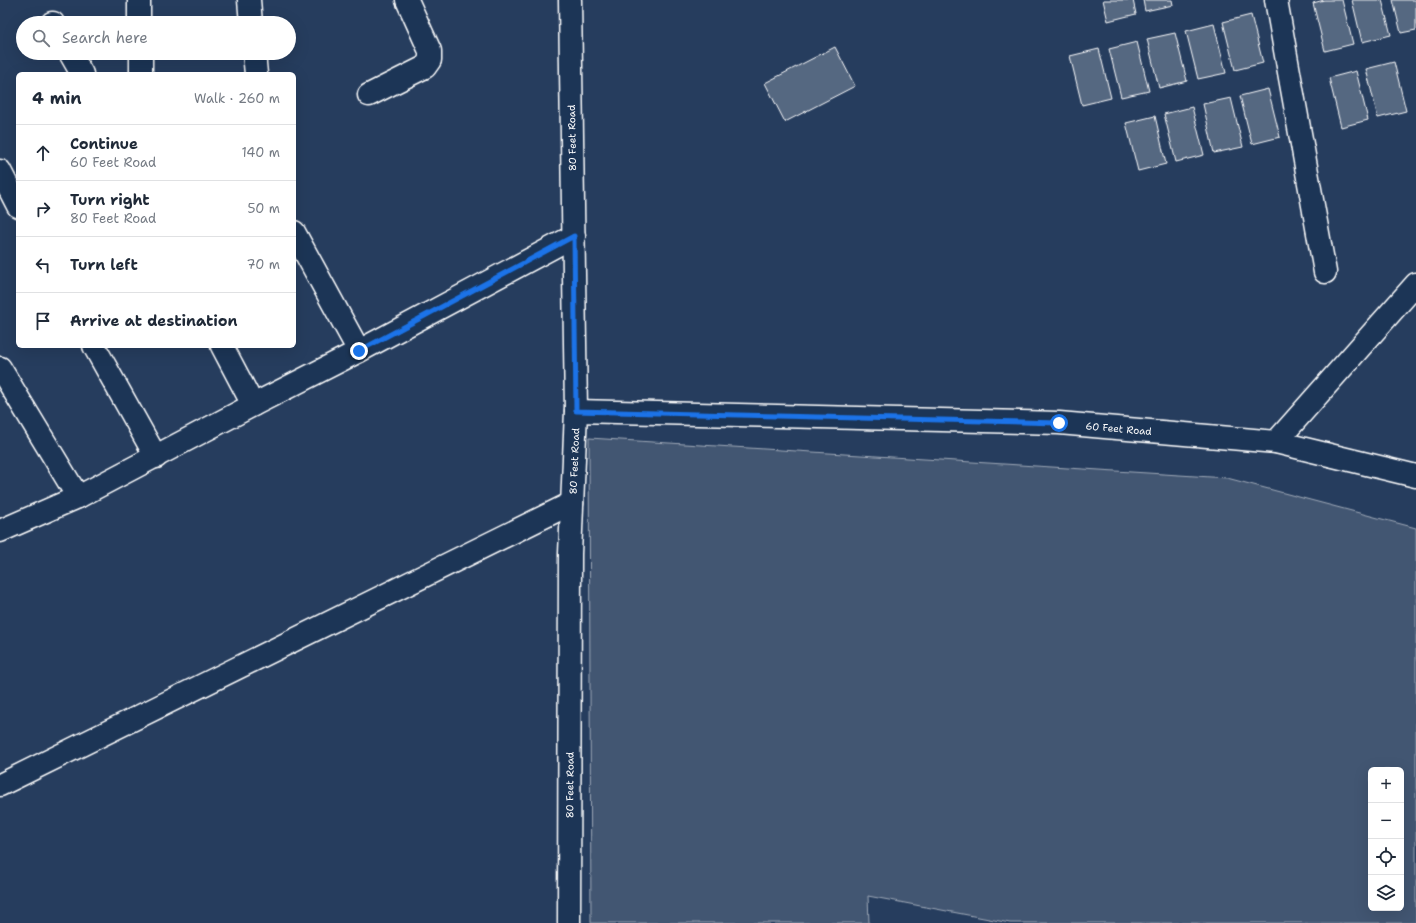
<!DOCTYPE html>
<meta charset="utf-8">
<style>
body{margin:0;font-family:"Shantell Sans",sans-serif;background:#f2f2f3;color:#1f2937}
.controls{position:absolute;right:12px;bottom:12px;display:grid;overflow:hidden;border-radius:6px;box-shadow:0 4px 16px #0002}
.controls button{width:36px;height:36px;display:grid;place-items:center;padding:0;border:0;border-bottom:1px solid #e0e1e3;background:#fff;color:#1f2937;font:20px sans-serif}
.stop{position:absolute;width:12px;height:12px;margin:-9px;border:3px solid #1a73e8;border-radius:50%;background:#fff}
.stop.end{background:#1a73e8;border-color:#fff;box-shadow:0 1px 4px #0008}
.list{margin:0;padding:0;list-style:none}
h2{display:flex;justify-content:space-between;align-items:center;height:52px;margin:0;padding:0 16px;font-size:17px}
h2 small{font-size:13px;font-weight:400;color:#747a83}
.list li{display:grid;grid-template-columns:26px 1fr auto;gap:12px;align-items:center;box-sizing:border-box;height:56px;padding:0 16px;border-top:1px solid #e0e1e3}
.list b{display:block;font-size:15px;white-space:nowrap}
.list p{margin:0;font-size:13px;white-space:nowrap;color:#747a83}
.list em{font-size:13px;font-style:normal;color:#747a83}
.icon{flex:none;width:22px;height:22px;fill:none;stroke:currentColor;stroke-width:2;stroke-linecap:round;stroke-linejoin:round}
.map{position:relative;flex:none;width:1416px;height:923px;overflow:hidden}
.search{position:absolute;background:#fff;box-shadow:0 4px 16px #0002;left:16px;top:16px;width:280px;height:44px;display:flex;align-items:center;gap:10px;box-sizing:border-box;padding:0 14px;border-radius:22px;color:#747a83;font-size:15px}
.panel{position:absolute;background:#fff;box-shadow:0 4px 16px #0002;left:16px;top:72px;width:280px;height:276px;border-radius:6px}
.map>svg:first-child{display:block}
</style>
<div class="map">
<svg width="1416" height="923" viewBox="0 0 1416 923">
<rect width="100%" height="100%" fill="#263d5e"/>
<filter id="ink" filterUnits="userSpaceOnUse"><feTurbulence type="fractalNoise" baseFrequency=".025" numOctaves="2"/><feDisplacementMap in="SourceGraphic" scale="8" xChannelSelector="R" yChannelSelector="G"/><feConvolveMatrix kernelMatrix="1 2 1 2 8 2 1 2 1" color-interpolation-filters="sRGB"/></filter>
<g filter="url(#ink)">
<path fill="#425672" stroke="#a0aab8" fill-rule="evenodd" d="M589,438l638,40 189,50v395h-406l-142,-27 1,27h-278zM1371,770h30v138h-30z"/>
<path fill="#556781" stroke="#fff" d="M1103,0h30l3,14 -28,7z
M1143,0h29l1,5 -28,6z
M1324,0h18l11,44 -28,7 -12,-48z
M1352,0h30l9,35 -29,7z
M1393,0h23v30l-15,3z
M1251,15l12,48 -28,7 -12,-48z
M1214,24l12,49 -28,6 -12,-48z
M1175,33l12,48 -28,7 -12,-49z
M1137,42l12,49 -28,6 -12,-48z
M835,47l20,39 -70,36 -20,-39z
M1099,49l12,49 -29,7 -12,-49z
M1394,62l12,49 -28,7 -12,-49z
M1356,71l12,49 -27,7 -12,-49z
M1268,89l12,48 -28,7 -12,-48z
M1231,98l12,49 -29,6 -11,-49z
M1192,107l12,48 -28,7 -12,-48z
M1155,116l11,48 -28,7 -12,-48z"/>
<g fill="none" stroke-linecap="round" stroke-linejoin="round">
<defs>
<g id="minor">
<path d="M139,0v23"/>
<path d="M249,0l2,23"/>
<path d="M1276,0l49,272"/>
<path d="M52,23h1"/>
<path d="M70,53l12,21"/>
<path d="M141,53v21"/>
<path d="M254,53l2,21"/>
<path d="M369,95l56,-28 5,-7v-9l-23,-51"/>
<path d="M0,171l18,35"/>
<path d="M294,232l65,119"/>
<path d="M94,346l62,111"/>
<path d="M222,346l31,59"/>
<path d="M0,368l78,129"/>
<path id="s1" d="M576,411l483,12 217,19 140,34"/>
<path d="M1276,442l140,-158"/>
<path d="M0,531l78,-34 175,-92 106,-54 215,-115"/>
<path d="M0,785l572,-282"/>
</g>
<g id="major">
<path id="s2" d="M569,923l1,-369 6,-143 -6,-411"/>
</g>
</defs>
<use href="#minor" stroke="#fff" stroke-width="25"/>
<use href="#major" stroke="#fff" stroke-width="25"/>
<use href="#minor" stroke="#1d3557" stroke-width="22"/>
<use href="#major" stroke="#1d3557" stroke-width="22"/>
</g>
</g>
<g fill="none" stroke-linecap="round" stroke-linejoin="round" filter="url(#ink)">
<path stroke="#1a73e8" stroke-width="5" d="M359,351l215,-115 2,175 483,12"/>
</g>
<g text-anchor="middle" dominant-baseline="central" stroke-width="3" stroke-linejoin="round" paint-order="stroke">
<g font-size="10" fill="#fff" stroke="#1d3557">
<text transform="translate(572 138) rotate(-91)">80 Feet Road</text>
<text stroke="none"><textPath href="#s1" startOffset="543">60 Feet Road</textPath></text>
<text stroke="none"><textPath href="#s2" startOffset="462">80 Feet Road</textPath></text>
<text stroke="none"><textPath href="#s2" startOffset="138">80 Feet Road</textPath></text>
</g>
</g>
</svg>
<div class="controls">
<button>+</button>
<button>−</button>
<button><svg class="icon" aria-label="locate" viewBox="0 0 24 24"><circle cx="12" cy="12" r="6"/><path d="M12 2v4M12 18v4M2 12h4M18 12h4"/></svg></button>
<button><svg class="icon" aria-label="layers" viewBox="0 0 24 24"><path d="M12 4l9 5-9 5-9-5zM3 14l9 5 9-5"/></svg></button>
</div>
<div class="stop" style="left:1059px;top:423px"></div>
<div class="stop end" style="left:359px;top:351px"></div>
<div class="search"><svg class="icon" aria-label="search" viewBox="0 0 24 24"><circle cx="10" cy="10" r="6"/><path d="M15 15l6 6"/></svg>Search here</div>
<section class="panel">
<h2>4 min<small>Walk · 260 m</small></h2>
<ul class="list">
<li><svg class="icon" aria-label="ahead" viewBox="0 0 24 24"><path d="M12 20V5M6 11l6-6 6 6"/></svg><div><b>Continue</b><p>60 Feet Road</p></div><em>140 m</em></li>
<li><svg class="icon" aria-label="right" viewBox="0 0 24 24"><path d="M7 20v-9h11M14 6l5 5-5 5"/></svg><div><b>Turn right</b><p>80 Feet Road</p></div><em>50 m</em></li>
<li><svg class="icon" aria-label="left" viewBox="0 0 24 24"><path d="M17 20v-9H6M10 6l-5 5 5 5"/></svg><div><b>Turn left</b></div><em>70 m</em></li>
<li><svg class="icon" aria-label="arrive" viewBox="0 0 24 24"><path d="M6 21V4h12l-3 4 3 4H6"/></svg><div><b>Arrive at destination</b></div></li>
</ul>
</section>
</div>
